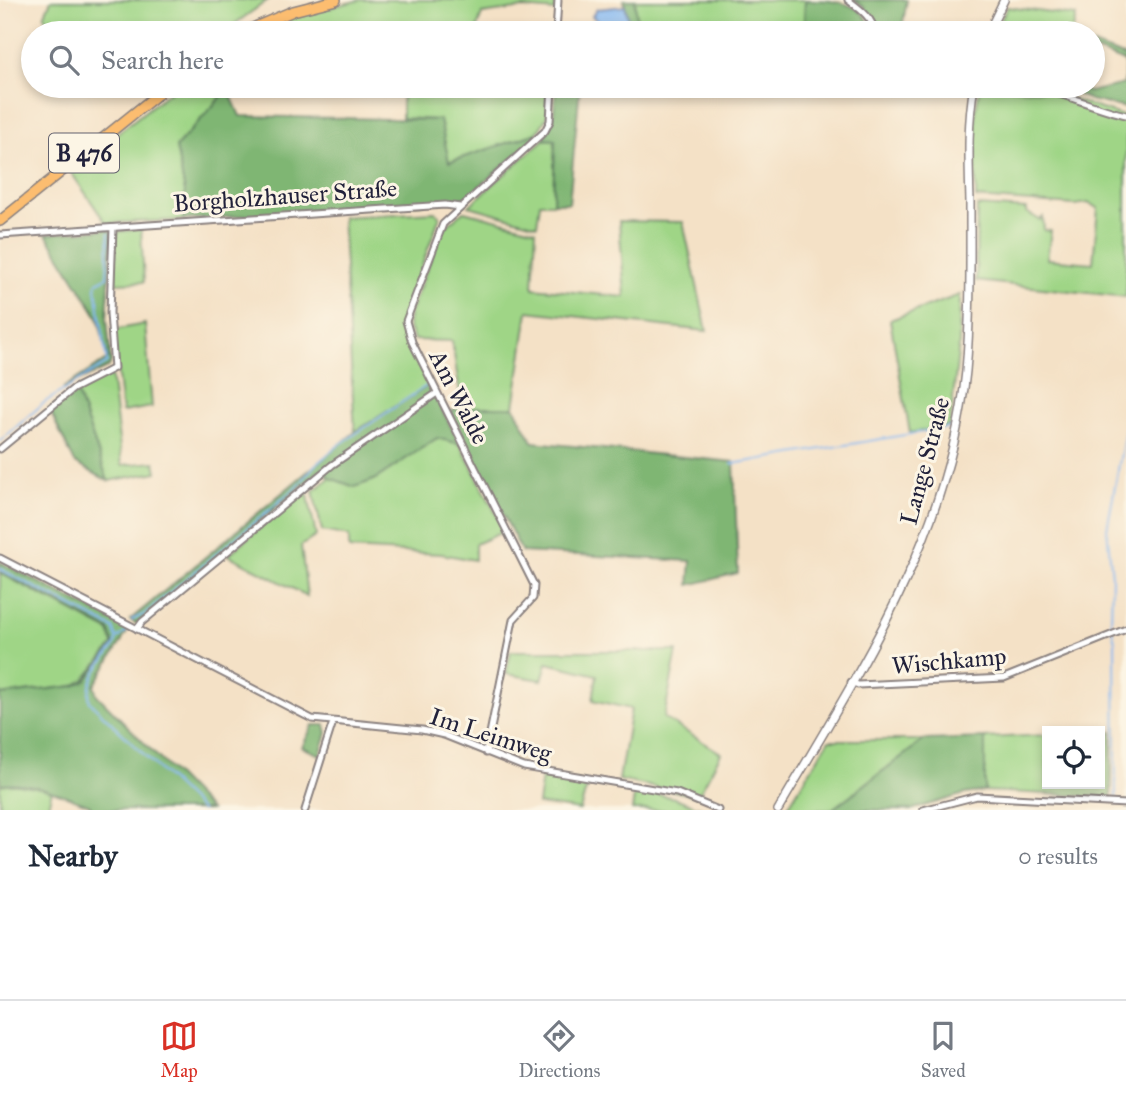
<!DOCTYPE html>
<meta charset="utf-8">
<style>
body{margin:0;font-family:"IM FELL Great Primer",serif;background:#f2f2f3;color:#1f2937}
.controls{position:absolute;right:21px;bottom:21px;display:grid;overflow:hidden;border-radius:0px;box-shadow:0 4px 10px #0003}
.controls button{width:63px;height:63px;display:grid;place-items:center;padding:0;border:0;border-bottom:2px solid #e0e1e3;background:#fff;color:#1f2937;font:35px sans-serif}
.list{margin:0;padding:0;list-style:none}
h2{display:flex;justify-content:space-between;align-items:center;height:91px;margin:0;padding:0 28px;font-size:30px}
h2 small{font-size:23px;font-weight:400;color:#747a83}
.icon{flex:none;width:38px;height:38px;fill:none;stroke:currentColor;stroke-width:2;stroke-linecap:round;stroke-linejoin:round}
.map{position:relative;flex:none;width:1126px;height:810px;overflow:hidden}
.search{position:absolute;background:#fff;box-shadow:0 4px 10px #0003;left:21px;right:21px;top:21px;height:77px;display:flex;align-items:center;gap:18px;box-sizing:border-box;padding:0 24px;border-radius:38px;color:#747a83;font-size:26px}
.sheet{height:189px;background:#fff}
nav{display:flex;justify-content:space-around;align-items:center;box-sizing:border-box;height:98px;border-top:2px solid #e0e1e3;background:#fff;font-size:19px;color:#747a83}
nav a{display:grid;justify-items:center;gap:4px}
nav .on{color:#d93025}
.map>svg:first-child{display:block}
</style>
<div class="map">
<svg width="1126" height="810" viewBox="0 0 1126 810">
<rect width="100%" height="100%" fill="#fcf5e5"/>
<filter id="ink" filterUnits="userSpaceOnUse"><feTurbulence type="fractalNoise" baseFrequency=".0143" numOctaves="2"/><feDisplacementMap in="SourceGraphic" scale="14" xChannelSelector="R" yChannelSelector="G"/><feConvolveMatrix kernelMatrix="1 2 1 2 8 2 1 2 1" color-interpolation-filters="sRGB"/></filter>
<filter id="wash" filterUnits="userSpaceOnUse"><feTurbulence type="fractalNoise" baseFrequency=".00686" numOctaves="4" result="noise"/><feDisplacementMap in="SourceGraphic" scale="28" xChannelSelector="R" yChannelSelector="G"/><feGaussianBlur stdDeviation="1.57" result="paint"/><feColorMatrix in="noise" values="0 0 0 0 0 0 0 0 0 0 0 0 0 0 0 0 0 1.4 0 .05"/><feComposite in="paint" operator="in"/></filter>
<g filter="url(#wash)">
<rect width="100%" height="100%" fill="#f4e1c6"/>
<path fill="#9fd586" stroke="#607c60" stroke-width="2" d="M51,0h217l-46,33h-157l-21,-17z
M360,0h195v11l-32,-3 -41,6 -7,19h-223l34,-15z
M635,0h170l-1,29c-53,6 -113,10 -166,0z
M1007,7l69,9 -4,17h-77z
M177,86h49l2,3 -52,58 9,45 -2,28 -77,3 -36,-52z
M402,86h147l-2,31 -10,16 -88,29 -9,-42 -38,-2z
M980,86l66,5 80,26v180l-150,-16 1,-75 49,3v3l14,8 3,-3 1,13 7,1 -4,28 46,4 5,-55 -10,-5 -13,2 -99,-7v-89z
M555,139l-2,64h-13l-3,22 -68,-19 74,-66z
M464,211l72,19 -3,58 92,9 -6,-76 64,1 24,109 -179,-20 -14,96h-52l-10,-66 -38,-1 -6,-14 1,-11 33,-85z
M435,212l5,4 -39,107 28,62 -74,47 -13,-215z
M141,229l3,53 -29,1 1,-51z
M960,295l-1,48 -9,83 -40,7 -20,-113z
M145,324l7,83 -30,5 -9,-82z
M111,374l11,91 33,-3 2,10 -49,9 -32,-91z
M437,438l23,6 45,87 -30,13v16l-34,-6 -92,-5v-13l-27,-5 -9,-40 17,-13 25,9 19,-7z
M302,492l6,3 8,41 -15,10 6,50 -79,-41z
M0,573l109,58 4,14 -28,34 -11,7 -74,9z
M511,651h166l-13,67 57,35 -23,43 -79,-16 12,-71 -38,-9 4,-25 -50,-12 -5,17 -36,-6z
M1112,732l-1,65 -126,-6v-53l62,-3v49h53v-51z
M829,740h95l-93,70h-45z
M542,777l46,6 -8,27 -42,-6z
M13,783l39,7 -5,20h-47v-25z
M635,790l40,8 31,12h-74z"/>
<path fill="#7fb673" stroke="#506c57" stroke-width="2" d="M624,0h11l3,29 22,4 -58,-1 -1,-8 28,-3z
M805,0c27,0 60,0 68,33h-105l36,-4z
M854,0h53l-5,28 -23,1 -15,-22z
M1093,45l33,12v51l-36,-8 -28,-12 6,-2 21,6 35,-8 1,-22 -32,-12z
M556,86h24l-11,117h-16l2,-63 -12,-1 10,-17z
M228,89l12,27 200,4 9,42 88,-29 -1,5 -68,58 -12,5 -273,19 2,-28 -9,-45z
M107,229l5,3 -5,86 4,44 -2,5 -46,21 45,-29 -10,-42 -52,-83z
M429,385l31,59 -23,-6 -63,42 -19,7 -25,-9 -8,-9 -186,155 -6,-4 225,-188z
M76,390l32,91 -33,-18 -26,-54z
M462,407h52l19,35 201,20 4,111 -49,12 2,-24 -169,-9 -71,-141z
M0,562l129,67 -35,57 3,9 113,115h-119l-1,-5c-29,-11 -59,-24 -90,-21v-89l74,-9 12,-6 28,-35 -5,-15 -109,-58z
M313,725h12l2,8 -7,22 -18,-8z
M985,738v53l-20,3 -55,16h-79l93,-70z"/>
<path fill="#84b7f1" stroke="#536c96" stroke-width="2" d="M625,6l4,15 -28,3 -9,-8 5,-7z"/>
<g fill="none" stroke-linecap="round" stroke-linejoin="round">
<path stroke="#84b7f1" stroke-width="2" d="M0,441l45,-39 62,-39 -11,-75 1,-6 10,-5 2,-44
M732,464l220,-37
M0,569l113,59 4,11 -2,6c-12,18 -30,34 -25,57l111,108
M132,620l11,-5 156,-130 15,-19 25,-21 87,-59
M117,639l10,-8
M1116,799l-1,-157 -4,-17 1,-49 -5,-47 19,-102"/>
</g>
</g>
<g filter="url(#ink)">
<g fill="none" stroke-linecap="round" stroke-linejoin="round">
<defs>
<path id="minor" d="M848,0c12,9 25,18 27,33
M556,33l2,-33
M1022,86c37,4 68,21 104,29
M0,235l445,-30 15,2
M0,449l73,-60 41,-21 -4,-55 3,-85
M0,558l312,161 110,11 22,5 80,32 153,26 41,17
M137,629l5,-7 190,-157 105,-72
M851,682l7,3 146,-7 122,-49
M486,753l27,-133 20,-22 1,-13 -122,-243 -6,-21 37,-97 102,-93 5,-10 2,-35
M305,810l28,-88
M923,810l54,-14 149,8"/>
<path id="tertiary" d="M988,33l16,-33
M778,810c81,-138 172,-276 188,-439 5,-56 4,-113 4,-169 -1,-39 -3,-77 4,-116"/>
<path id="primary" d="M241,33l52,-22 43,-11
M0,221l168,-135"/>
</defs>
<use href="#minor" stroke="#8b8280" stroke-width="9"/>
<use href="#tertiary" stroke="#8b8280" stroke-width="10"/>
<use href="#primary" stroke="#8b8280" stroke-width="12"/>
<use href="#minor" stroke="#fff" stroke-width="5"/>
<use href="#tertiary" stroke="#fff" stroke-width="7"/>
<use href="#primary" stroke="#fcbd6f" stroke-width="9"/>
</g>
</g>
<g text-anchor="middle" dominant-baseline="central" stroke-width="6" stroke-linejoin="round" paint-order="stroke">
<rect fill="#fcf5e5" stroke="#63616e" stroke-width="2" x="49" y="133.5" width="70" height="39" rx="5"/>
<g font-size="23" font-weight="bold" fill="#22223b">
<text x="84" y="153">B 476</text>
</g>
<g font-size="24" fill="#22223b" stroke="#fcf5e5">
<text transform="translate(285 196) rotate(-4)">Borgholzhauser Straße</text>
<text transform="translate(459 397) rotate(63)">Am Walde</text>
<text transform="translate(925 461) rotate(-75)">Lange Straße</text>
<text transform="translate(949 661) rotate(-5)">Wischkamp</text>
<text transform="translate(491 735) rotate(18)">Im Leimweg</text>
</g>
</g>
</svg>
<div class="controls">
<button><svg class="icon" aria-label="locate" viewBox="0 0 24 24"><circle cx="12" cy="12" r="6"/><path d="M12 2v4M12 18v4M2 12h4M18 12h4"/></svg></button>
</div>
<div class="search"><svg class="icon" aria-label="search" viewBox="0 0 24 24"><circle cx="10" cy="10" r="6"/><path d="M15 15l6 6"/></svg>Search here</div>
</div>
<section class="sheet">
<h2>Nearby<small>0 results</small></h2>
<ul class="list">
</ul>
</section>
<nav>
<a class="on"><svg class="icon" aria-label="map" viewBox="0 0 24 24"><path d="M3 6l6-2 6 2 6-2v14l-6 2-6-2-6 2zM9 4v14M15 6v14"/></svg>Map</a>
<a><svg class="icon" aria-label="directions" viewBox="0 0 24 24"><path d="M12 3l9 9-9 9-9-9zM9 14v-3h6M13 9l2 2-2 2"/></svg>Directions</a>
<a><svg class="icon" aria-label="saved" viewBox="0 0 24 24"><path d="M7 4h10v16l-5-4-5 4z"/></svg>Saved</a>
</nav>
